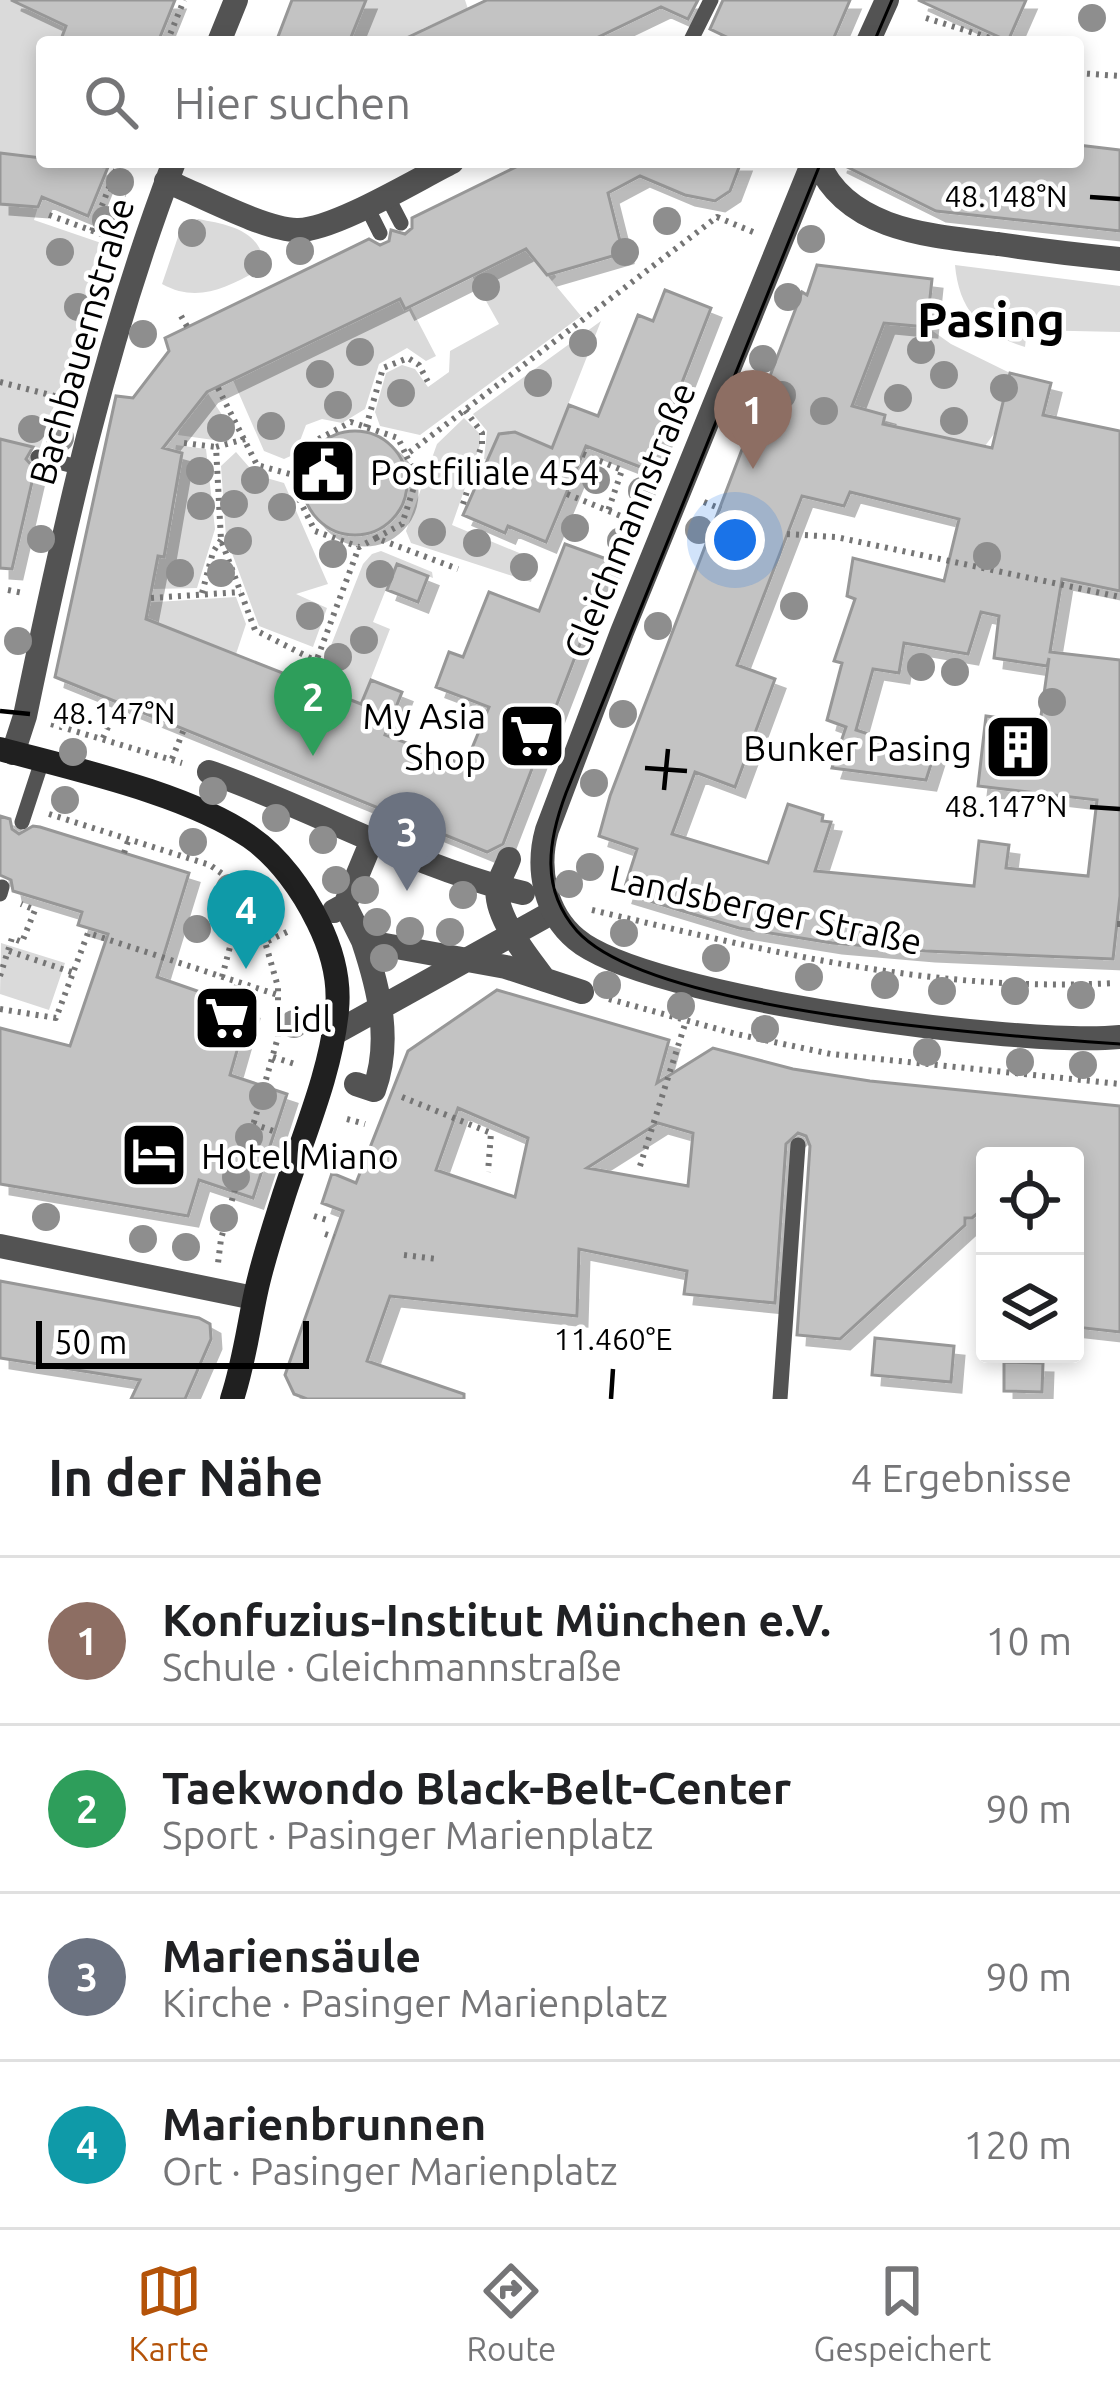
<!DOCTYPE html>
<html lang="de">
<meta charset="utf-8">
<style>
body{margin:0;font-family:Ubuntu,sans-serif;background:#f2f2f2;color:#202124}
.controls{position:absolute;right:36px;bottom:36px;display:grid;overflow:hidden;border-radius:12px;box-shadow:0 6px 18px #0003}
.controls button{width:108px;height:108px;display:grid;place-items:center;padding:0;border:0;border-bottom:3px solid #e0e0e0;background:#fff;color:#202124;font:60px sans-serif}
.scale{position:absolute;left:36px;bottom:30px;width:273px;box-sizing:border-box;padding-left:12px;border:6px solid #000;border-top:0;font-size:33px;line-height:42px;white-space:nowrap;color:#000;-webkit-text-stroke:9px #fff;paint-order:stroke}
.you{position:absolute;left:735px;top:540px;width:42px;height:42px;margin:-30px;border:9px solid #fff;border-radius:50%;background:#1a73e8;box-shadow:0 0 0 18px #1a73e833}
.badge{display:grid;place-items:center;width:78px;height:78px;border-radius:50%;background:#b45309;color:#fff;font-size:39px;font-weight:700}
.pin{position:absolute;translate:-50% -99px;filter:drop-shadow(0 3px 6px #0008)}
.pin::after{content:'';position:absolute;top:63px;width:42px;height:36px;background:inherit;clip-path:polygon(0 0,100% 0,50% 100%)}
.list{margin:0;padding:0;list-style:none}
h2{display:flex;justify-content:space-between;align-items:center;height:156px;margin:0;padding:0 48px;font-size:51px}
h2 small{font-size:39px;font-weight:400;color:#757577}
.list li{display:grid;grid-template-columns:78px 1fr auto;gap:36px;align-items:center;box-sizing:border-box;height:168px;padding:0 48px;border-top:3px solid #e0e0e0}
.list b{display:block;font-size:45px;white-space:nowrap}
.list p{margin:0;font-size:39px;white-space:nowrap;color:#757577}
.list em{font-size:39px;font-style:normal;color:#757577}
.icon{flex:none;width:66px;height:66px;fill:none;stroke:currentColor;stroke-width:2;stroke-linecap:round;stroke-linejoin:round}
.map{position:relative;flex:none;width:1120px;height:1399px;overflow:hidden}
.search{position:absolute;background:#fff;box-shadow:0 6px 18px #0003;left:36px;right:36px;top:36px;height:132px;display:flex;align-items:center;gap:30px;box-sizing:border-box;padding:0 42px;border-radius:12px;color:#757577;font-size:45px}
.sheet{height:828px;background:#fff}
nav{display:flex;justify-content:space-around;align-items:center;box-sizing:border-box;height:168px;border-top:3px solid #e0e0e0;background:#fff;font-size:33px;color:#757577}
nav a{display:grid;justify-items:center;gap:6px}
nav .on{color:#b45309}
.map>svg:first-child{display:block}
</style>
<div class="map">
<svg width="1120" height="1399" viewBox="0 0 1120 1399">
<defs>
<filter id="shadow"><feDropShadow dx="10" dy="10" stdDeviation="0" flood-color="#0004"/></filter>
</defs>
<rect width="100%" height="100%" fill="#fff"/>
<path fill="#dadada" d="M0,0h56l10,25 -6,17h-18v103l-6,14 -36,-6z
M354,0h111l3,9 -46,20 2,7 -12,6h-73z
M0,204l38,3 -4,13 73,25 -67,203 -40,-9z
M198,219c32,6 63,11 67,48 -35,18 -65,38 -103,17l17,-50z
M530,247l16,1 10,29 -4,4 29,35 -161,119 -40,-9 -5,-14 11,-39 16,-8 13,4 13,18 21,-15 1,-21 49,-27 -27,-48z
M955,265l165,21v46l-93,-2 -2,17c-43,-13 -66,-36 -70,-82z
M400,299l10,7 26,50 -10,5 -19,-13 -28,16 -14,45 -23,14 -20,-4 -16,6 -11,29 -11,5 -20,-8 -31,-71z
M601,321l-50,127 -49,19 -18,-8 3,-28 -14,-17z
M884,324l43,3 24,17 59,29 -14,58 -11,15 -102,-22 2,-9 -33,-9z
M207,392l25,38 -4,12 -50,-7 2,-8z
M464,418l16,16v11l-28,80 84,35 -5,22 -120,-39 -5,-12 31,-87z
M176,445l30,4 9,80 -18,59 -45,1 6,-33h7l12,-62 -3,-2 8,-39 -7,-2z
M236,452l20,23 28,8 44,101 -32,10 31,14 -14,39 -54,-21 -33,-89 -5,-71z
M381,551l51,21 1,6 -37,-14 -23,58 17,7 -29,75 -46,-18 48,-122 9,-10z
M236,597l10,27 -10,30 -98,-39 2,-12z
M1,943l64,20 -16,47 -49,-16z"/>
<path fill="#c3c3c3" stroke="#979797" stroke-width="3" fill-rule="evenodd" filter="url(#shadow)" d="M11,0h164l-17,42h-98l6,-16z
M292,0h74l-17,42h-73z
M487,0h211l-10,19 -27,-12 -73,35h-190z
M723,0h127l-18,42h-95l-27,-13z
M918,0h108l-18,41z
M1078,145l42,5v81l-184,-20 -99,-49h241z
M0,153l42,5v4l66,5 -20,49 -46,-19 -4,10 -38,-3z
M526,162h215l-11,29 -15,10 -30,-6 -45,-19 -32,17 15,60 -76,22 -21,-26 -121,60 -5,-10 -193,93 -44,56 19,5 -18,104 -6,-1 -12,63 215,85 10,-24 31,12 -17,43 80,30 24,-58 -53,-20 13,-35 14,5 26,-65 50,19 26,-67 47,17 -109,283 -16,8 -432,-175 61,-281 17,2 36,-47 -4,-13 204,-99 11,6 9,-4 2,-11 14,4 7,-6v-10z
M817,265l115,14 -5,48 -43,-4 -32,83 33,9 -2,9 109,24 18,-75 41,10 -8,32 77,16v160l-58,-12 -12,73 70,8v236l-7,63 -188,-8 -93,-8 -93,-15 -116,-35 14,-44 -38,-13 11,-40 192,-504 5,3zM850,492l109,27 -15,62 -91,-23 -6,38 8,3 -21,62 8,2 -15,57 19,7 -14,41 94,12 8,-25 -78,-25 17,-61 26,4 5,-30 64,11 13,-42 18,4 -5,42 53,8 2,-8 -9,65 -54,-7 -8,70 119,14 -9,76 -82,-8 3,-23 -30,-4 -5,45 -159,-15 16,-49 -9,-1 1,-6 -35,-11 -20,59 -96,-29 23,-62 40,15 40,-108 -38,-14 65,-169 42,10z
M665,290l46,18 -63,162 -62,-24 -40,96 -38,-16 -3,7 -42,-18 36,-81 16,-2 37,16 17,-43 29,11 40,-101 15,6z
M303 483a52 52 0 1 1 104 0a52 52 0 1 1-104 0Z
M0,439l33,8 -7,12 9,10 -23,100 -12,-1z
M397,564l31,12 -10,26 -31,-12z
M0,816l10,3 2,10 7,5 14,-8 7,1 149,46 -32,104 92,32 -19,66 57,19 -34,104 -54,-18 -11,36 -188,-32v-156l70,18 38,-112 -30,-9 4,-13 -69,-21 -2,-11 -11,-5z
M497,990l172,50 -12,43 56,-35 80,21 77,12 250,25v226l-45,-5v-171h-90v51l-13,11h-7v7l-125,114 -43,-4 13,-189 -4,-10 -8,-3 -12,11 -11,159 -91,-9 3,-23 -108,-22 -2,67 -187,-20 -23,65 97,33v5h-157l-13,-5 -9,-19 58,-164 -21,-8 10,-30 24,10 52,-132zM458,1108l70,30 -13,59 -79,-27zM658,1123l35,10 -5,53 -101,-18z
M0,1281l199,37 11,6 1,15 -26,60h-54l9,-19 -140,-22z
M875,1338l79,8 -3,36 -79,-7z
M1004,1362l39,1 -1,29 -38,-1z"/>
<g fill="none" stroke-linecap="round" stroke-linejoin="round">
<path stroke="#757575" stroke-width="6" stroke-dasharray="3 6" stroke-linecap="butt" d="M926,18l77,24
M167,42l17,-42
M1078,73l42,3
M109,188l17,7
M49,215l66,24
M92,231l27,-69
M181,316l7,12
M0,382l66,17
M218,388l39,77 40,11 -4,11 22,44 44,16 17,-9 82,31
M366,427l17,-59 25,-10 11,7 9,17
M245,439l-29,8 5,93 34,90 61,31
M184,443l32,4
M583,454l39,16 -14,41
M297,476l12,-32 42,-22 47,16 8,17
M567,494l71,29
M704,502l17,7
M463,504l19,-60v-11l-17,-23
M787,534l49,3 284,60
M376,538l26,-14 15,-46 -11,-23 311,-238 36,15
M8,590l15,3
M202,593l11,-41 8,-12
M151,598l90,-6
M308,683l51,-136
M51,724l131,39
M103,738l16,-35
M172,759l12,-30
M49,814l161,51 25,18 22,31 21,73v50l-57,202 -3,24
M124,853l5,-15
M592,910c176,41 341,83 523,73
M1117,924h3
M268,941l23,-11
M9,951l65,22
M0,976l12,-38 10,4 13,-32 -14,-6
M222,977l22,-83
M609,999l127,35 95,20 289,30
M0,1009l56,9 32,-85 190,62
M228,1014l10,-32
M273,1057l25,8
M402,1097l89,36 -3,39
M347,1119l18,5
M253,1124l23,8
M640,1166l46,-145
M314,1216l16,5
M325,1234l9,3
M404,1255l33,4"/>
<path stroke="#535353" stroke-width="15" d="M690,42l21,-42
M386,194l15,29
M366,205l14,28
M38,457l40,10
M22,822l20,-61
M0,894l2,-7
M780,1399l18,-254"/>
<path stroke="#535353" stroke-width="24" d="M209,772c106,37 204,95 314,121
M509,859c-3,9 -9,18 -11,27 -6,28 31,73 47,94
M345,905l18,36 143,26 76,25
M334,911l11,-6 27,-65
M333,1034l220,-122
M356,1084l18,6c18,-49 5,-101 -11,-149"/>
<path stroke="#535353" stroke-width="24" d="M219,42l17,-42
M868,42l19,-42
M813,162l-191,470 -75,198c-11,39 -2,83 29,109 69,59 448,108 544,98
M818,162c29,69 115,74 180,82 40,6 81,11 122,15
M166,181c32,13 101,50 132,49 36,0 118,-50 154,-68
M13,753l12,-37c39,-188 80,-374 149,-554
M0,1246l254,52"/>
<path stroke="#202020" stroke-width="24" d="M0,749c74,20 188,45 250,88 29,20 53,54 68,85 14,28 22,57 19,88 -6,63 -34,126 -53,185 -10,32 -21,64 -28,97 -8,37 -12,71 -24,107"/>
<path stroke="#000" stroke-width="3" d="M874,42l18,-42
M821,162l-255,631c-18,48 -26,96 11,138 74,82 428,105 543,113"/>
</g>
<g fill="#8e8e8e">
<circle cx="1092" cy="18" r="14"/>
<circle cx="120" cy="182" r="14"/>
<circle cx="106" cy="220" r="14"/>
<circle cx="667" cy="221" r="14"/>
<circle cx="192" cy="233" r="14"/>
<circle cx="811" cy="239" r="14"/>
<circle cx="300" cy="251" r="14"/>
<circle cx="60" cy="252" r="14"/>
<circle cx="625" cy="252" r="14"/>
<circle cx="258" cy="264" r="14"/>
<circle cx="486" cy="287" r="14"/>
<circle cx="788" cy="297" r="14"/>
<circle cx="78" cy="307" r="14"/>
<circle cx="143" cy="334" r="14"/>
<circle cx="583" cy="343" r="14"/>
<circle cx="921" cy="350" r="14"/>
<circle cx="360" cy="352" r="14"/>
<circle cx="763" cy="359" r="14"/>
<circle cx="320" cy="374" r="14"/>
<circle cx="944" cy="375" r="14"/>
<circle cx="538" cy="383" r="14"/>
<circle cx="1004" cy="388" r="14"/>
<circle cx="401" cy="393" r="14"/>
<circle cx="782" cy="395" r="14"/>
<circle cx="898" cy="398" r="14"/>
<circle cx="338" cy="405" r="14"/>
<circle cx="824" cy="411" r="14"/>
<circle cx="954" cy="421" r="14"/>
<circle cx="271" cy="426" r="14"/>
<circle cx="221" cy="428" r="14"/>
<circle cx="739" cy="428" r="14"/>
<circle cx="32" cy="429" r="14"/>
<circle cx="60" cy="438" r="14"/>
<circle cx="200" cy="471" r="14"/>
<circle cx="255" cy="480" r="14"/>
<circle cx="596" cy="480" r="14"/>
<circle cx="642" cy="491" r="14"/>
<circle cx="234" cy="504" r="14"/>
<circle cx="201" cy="506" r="14"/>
<circle cx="282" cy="507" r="14"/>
<circle cx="575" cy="528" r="14"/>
<circle cx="699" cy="530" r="14"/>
<circle cx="432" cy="532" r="14"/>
<circle cx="41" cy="539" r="14"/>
<circle cx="238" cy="541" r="14"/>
<circle cx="621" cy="541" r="14"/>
<circle cx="477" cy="543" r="14"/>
<circle cx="333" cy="554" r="14"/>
<circle cx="987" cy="556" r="14"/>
<circle cx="524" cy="567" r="14"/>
<circle cx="180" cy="573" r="14"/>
<circle cx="221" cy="573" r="14"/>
<circle cx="380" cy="574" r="14"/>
<circle cx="794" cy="606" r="14"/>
<circle cx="310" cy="616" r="14"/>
<circle cx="658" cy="626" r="14"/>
<circle cx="364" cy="640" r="14"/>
<circle cx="18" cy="641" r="14"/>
<circle cx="338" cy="657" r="14"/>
<circle cx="921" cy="667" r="14"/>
<circle cx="955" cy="672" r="14"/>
<circle cx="1052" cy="702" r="14"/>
<circle cx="623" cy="714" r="14"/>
<circle cx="73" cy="752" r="14"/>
<circle cx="594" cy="783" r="14"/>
<circle cx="213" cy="791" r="14"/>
<circle cx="65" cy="800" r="14"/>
<circle cx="276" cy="818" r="14"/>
<circle cx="323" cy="840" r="14"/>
<circle cx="193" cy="842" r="14"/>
<circle cx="590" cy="867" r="14"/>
<circle cx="336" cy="880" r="14"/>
<circle cx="569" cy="884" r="14"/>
<circle cx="230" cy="888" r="14"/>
<circle cx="365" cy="890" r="14"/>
<circle cx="463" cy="895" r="14"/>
<circle cx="260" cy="910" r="14"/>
<circle cx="377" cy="922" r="14"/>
<circle cx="197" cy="929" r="14"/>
<circle cx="410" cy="931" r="14"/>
<circle cx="450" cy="932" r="14"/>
<circle cx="243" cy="933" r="14"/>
<circle cx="624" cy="933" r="14"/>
<circle cx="384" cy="958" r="14"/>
<circle cx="716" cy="958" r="14"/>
<circle cx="809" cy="977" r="14"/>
<circle cx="607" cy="985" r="14"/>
<circle cx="885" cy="985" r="14"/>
<circle cx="942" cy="991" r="14"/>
<circle cx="1015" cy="991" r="14"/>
<circle cx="1081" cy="995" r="14"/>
<circle cx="681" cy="1006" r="14"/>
<circle cx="294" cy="1024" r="14"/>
<circle cx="765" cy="1029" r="14"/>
<circle cx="927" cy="1052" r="14"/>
<circle cx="1020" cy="1062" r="14"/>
<circle cx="1083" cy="1065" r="14"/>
<circle cx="263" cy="1096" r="14"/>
<circle cx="249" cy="1137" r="14"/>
<circle cx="236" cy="1177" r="14"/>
<circle cx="46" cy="1217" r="14"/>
<circle cx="224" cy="1218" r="14"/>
<circle cx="143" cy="1239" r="14"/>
<circle cx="186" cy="1247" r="14"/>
</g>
<path fill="none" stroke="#000" stroke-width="4.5" d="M1090,197l30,2M0,711l30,3M645,768l42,3M664,790l4,-41M1090,807l30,2M611,1399l2,-30"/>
<defs>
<symbol id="civic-square" viewBox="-11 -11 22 22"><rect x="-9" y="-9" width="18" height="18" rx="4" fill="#000" stroke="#fff"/><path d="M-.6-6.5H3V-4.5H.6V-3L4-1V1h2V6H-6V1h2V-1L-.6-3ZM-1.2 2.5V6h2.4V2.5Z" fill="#fff"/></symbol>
<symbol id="supermarket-square" viewBox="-11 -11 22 22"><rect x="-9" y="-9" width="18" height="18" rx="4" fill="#000" stroke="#fff"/><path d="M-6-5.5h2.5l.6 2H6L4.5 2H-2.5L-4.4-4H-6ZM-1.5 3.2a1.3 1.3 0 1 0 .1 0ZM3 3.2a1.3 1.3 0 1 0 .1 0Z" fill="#fff"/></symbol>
<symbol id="building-square" viewBox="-11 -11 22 22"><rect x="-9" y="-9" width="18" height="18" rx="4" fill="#000" stroke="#fff"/><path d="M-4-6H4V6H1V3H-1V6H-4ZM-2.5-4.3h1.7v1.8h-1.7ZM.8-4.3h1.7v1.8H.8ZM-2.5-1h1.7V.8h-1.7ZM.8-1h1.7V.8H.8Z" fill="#fff"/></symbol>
<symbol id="hotel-square" viewBox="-11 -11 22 22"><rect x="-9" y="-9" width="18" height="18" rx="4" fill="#000" stroke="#fff"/><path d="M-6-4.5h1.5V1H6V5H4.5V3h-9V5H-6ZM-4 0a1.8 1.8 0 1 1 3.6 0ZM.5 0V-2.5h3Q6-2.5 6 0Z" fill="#fff"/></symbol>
</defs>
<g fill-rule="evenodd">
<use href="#civic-square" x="285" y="433" width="76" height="76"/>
<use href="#supermarket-square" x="494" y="698" width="76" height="76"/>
<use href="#building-square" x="980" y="709" width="76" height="76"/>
<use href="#supermarket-square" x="189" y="980" width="76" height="76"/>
<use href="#hotel-square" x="116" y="1117" width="76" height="76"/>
</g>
<g text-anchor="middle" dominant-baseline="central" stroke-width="9" stroke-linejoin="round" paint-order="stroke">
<g font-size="36" fill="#000" stroke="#fff">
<text transform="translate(81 341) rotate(-74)">Bachbauernstraße</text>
<text transform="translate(629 520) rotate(-68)">Gleichmannstraße</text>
<text transform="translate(766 909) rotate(12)">Landsberger Straße</text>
</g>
<g font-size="36" fill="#000" stroke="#fff" text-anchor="start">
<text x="370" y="471">Postfiliale 454</text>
<text x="486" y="715" text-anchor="end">My Asia<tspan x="486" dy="41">Shop</tspan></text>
<text x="972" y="747" text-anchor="end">Bunker Pasing</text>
<text x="274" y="1018">Lidl</text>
<text x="201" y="1155">Hotel Miano</text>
</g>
<g font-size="48" font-weight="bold" fill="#000" stroke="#fff">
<text x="991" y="319">Pasing</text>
</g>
</g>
<g font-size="30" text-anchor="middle" fill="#000" stroke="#fff" stroke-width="9" stroke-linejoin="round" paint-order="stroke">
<text x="1006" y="207">48.148°N</text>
<text x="114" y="724">48.147°N</text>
<text x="1006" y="817">48.147°N</text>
<text x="613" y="1350">11.460°E</text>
</g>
</svg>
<div class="controls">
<button><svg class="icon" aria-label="locate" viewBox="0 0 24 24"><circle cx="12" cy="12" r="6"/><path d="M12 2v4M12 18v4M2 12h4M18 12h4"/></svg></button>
<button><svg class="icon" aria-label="layers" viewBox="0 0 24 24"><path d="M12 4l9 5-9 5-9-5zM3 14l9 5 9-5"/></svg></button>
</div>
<div class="scale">50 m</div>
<div class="you"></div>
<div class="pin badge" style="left:753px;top:469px;background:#8d6e63">1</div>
<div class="pin badge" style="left:313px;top:756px;background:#2e9e5b">2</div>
<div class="pin badge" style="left:407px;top:891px;background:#6b7280">3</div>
<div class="pin badge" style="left:246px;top:969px;background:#0f9aa8">4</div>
<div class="search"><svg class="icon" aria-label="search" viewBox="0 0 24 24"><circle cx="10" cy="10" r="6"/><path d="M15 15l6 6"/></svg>Hier suchen</div>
</div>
<section class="sheet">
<h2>In der Nähe<small>4 Ergebnisse</small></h2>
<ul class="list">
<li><span class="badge" style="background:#8d6e63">1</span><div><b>Konfuzius-Institut München e.V.</b><p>Schule · Gleichmannstraße</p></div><em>10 m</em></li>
<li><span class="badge" style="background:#2e9e5b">2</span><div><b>Taekwondo Black-Belt-Center</b><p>Sport · Pasinger Marienplatz</p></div><em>90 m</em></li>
<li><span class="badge" style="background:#6b7280">3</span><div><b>Mariensäule</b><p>Kirche · Pasinger Marienplatz</p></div><em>90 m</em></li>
<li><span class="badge" style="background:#0f9aa8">4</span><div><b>Marienbrunnen</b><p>Ort · Pasinger Marienplatz</p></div><em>120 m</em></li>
</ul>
</section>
<nav>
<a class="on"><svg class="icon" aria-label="map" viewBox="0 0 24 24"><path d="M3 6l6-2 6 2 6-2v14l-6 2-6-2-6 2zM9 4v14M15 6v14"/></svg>Karte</a>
<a><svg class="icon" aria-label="directions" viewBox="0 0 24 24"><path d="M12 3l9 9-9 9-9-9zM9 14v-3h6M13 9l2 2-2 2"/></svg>Route</a>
<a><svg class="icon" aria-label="saved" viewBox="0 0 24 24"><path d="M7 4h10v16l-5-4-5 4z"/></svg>Gespeichert</a>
</nav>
